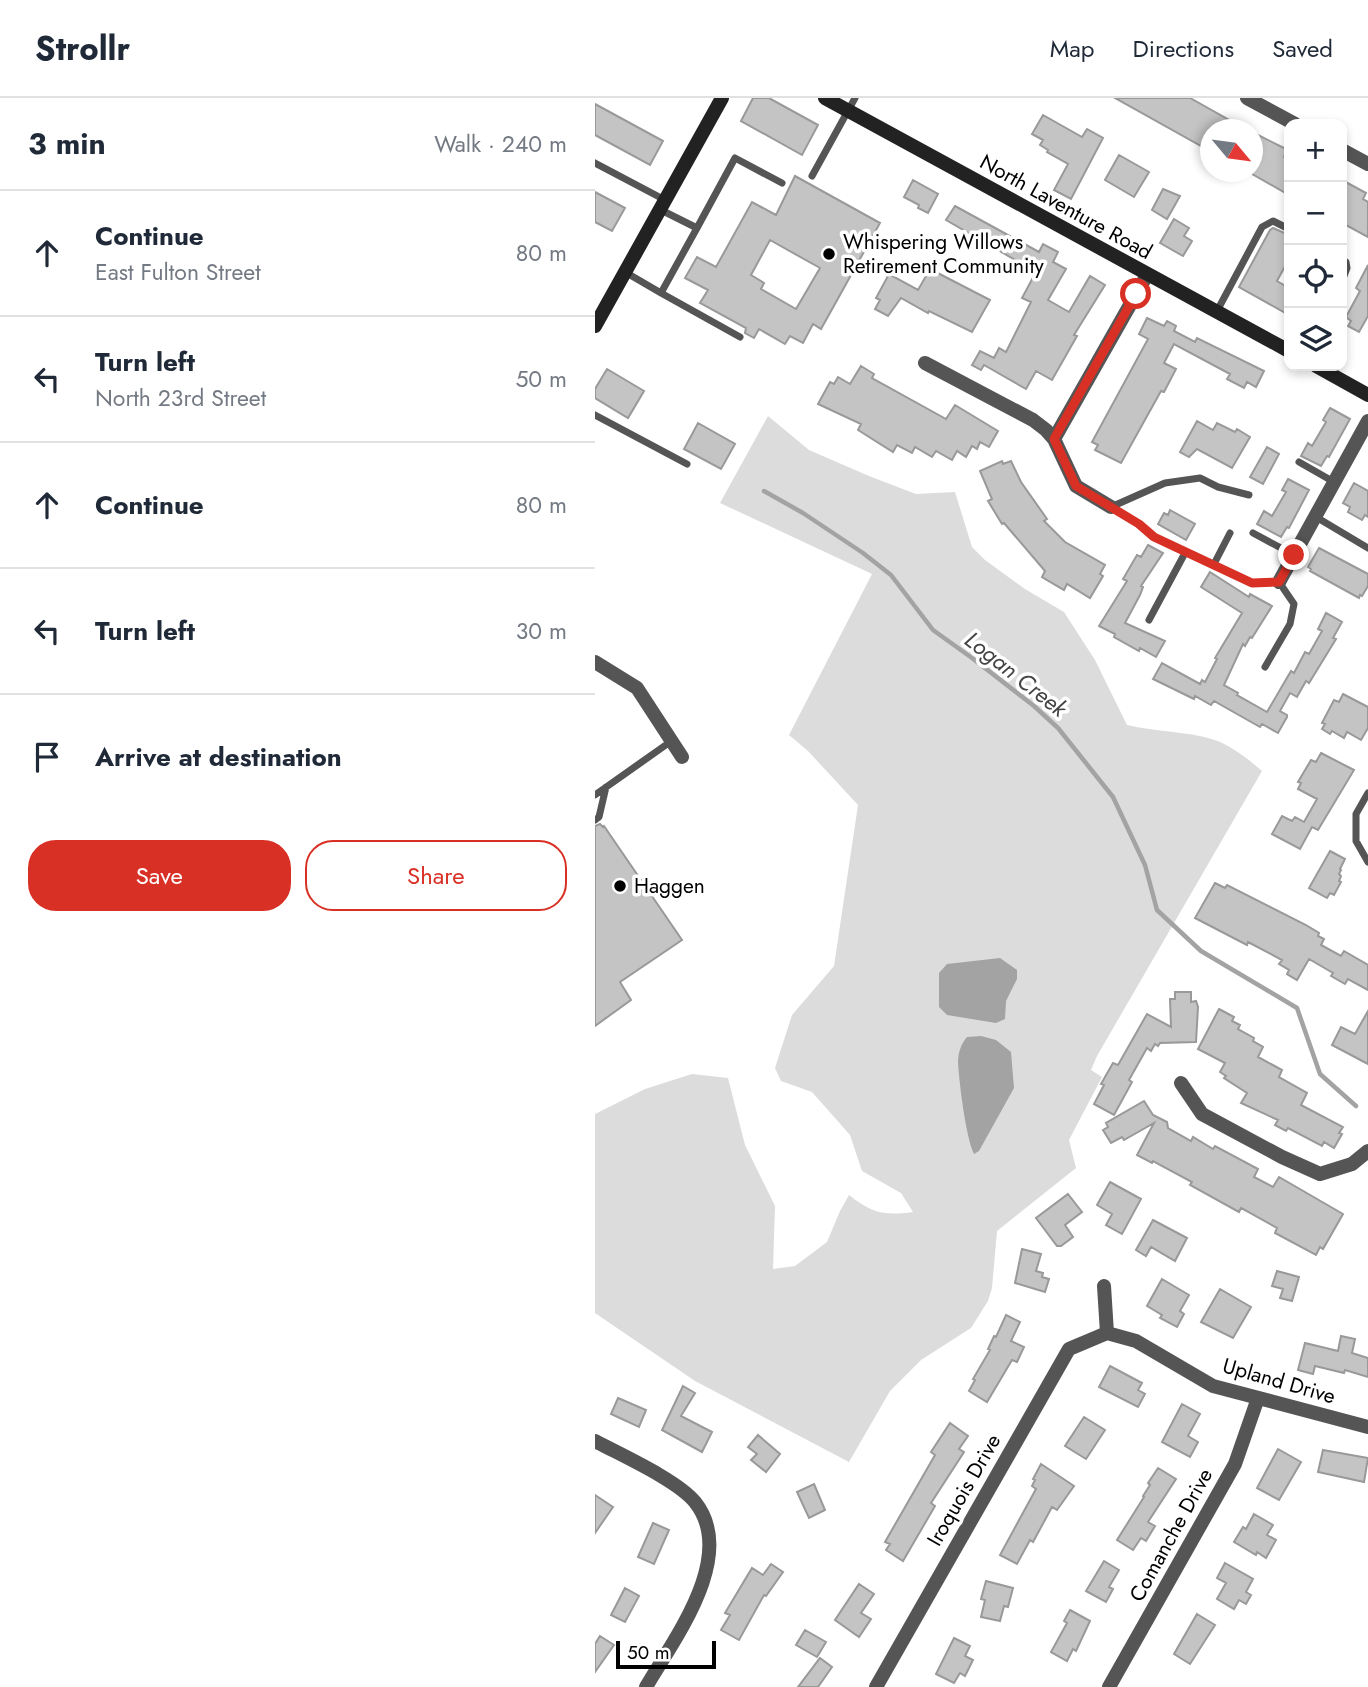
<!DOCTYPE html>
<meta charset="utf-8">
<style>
body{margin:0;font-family:Jost,sans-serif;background:#f2f2f3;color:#1f2937}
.controls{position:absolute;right:21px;top:21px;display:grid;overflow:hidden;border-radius:14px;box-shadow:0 4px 10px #0003}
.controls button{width:63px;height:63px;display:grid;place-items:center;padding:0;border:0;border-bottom:2px solid #e0e1e3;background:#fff;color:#1f2937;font:35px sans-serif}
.compass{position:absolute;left:605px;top:21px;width:63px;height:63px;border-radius:50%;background:#fff;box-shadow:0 4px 10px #0003;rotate:119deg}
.scale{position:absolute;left:21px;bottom:18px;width:100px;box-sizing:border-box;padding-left:7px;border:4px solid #000;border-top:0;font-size:19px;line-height:24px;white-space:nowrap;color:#000;-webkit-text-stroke:5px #fff;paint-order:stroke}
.stop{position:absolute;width:21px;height:21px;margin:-16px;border:5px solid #d93025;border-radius:50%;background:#fff}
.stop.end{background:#d93025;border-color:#fff;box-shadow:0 2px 7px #0008}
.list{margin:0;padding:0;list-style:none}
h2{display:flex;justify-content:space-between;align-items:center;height:91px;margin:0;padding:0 28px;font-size:30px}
h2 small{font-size:23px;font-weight:400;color:#747a83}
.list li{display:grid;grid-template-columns:46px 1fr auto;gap:21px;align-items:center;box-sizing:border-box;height:126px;padding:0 28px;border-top:2px solid #e0e1e3}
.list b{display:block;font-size:26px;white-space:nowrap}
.list p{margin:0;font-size:23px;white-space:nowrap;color:#747a83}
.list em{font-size:23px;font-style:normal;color:#747a83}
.actions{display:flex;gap:14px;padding:21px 28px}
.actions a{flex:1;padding:16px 0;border:2px solid #d93025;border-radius:28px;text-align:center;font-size:24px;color:#d93025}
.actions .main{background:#d93025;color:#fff}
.icon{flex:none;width:38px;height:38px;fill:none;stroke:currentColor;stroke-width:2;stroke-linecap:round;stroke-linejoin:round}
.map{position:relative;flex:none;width:773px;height:1589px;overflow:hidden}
header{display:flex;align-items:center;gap:42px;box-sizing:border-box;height:98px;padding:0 35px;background:#fff;border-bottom:2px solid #e0e1e3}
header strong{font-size:33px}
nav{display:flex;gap:38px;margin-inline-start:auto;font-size:24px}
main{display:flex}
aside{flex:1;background:#fff}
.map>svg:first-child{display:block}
</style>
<header>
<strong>Strollr</strong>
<nav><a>Map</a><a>Directions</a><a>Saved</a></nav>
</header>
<main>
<aside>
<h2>3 min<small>Walk · 240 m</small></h2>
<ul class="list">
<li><svg class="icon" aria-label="ahead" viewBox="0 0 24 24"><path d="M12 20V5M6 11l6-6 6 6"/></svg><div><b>Continue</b><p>East Fulton Street</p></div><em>80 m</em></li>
<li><svg class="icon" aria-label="left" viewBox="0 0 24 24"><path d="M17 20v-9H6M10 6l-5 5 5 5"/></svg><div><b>Turn left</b><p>North 23rd Street</p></div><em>50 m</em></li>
<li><svg class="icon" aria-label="ahead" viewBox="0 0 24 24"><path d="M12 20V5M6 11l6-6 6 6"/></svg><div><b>Continue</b></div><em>80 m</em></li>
<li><svg class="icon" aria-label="left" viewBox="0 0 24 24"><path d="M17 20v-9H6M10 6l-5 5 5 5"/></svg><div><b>Turn left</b></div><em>30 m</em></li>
<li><svg class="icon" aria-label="arrive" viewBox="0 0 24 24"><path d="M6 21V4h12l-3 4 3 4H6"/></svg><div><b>Arrive at destination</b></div></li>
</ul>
<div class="actions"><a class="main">Save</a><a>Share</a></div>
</aside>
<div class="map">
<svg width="773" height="1589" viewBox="0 0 773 1589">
<rect width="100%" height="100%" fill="#fff"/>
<path fill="#dcdcdc" d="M173,318l41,34 60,26 47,18 39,-2 17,55 13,13 40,29 39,23 31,48 32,65c29,7 60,6 88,15 17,6 33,19 47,31l-165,285 -6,14 11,7 -33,63 7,28 -79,63 -5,57 -4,13 -17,27 -50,32 -31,31 -41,71 -154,-81 -100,-68v-199l50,-25 47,-15 36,4 17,67 30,61 -2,63 22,-3 32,-24 13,-31 9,-16c23,18 34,21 64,17l-12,-19 -39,-22 -12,-36 -38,-43 -31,-11 -6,-13 17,-53 42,-49 24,-161 -50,-54 -19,-16 83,-161 -152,-71z"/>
<path fill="#a3a3a3" d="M405,860l17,12v9l-11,22 -1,18 -9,4 -49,-8 -8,-8v-34l8,-9z
M386,938l15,4 15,12 3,36 -35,63 -5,3c-8,-16 -15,-72 -16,-92 0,-9 3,-18 9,-25z"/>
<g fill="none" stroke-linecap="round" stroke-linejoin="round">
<path stroke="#a3a3a3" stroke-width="4.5" d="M169,393l39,22 60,40 28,22 42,55 39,28 62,48 24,22 55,69 32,68 12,45 44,41 96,57 23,66 36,32"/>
</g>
<path fill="#c4c4c4" stroke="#999" stroke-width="2" fill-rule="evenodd" d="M158,0h16l49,27 -16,30 -61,-34z
M520,0h75l57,32h-37v21z
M0,6l68,37 -13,24 -55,-30z
M448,17l39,22 5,-8 16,9 -32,61 -17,-9 14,-26 -21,-12 1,-2 -8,-5 3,-5 -11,-6z
M657,34l36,18 -4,7 5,3v35l-37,-21z
M524,57l30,17 -15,25 -29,-17z
M200,78l85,47 -59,106 -8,-5 -10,19 -13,-7 -5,8 -26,-15 -5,9 -9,-5 1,-5 -46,-25 8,-13 -23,-12 12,-21 19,10 36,-65 24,13zM175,142l50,28 -24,41 -35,-20 3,-6 -13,-8z
M318,82l25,14 -10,19 -10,-5 1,-3 -15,-8z
M747,82l24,13 -3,6 5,3v35l-26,-14z
M568,91l17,7 -13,23 -15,-9z
M0,94l30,16 -13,23 -17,-9z
M360,108l84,46 4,-8 15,8 -5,10 13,7 -18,31 21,12 21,-36 15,9 -31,50 3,1 -25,44 -16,-9 -10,18 -42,-24 -3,5 -9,-5 8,-14 14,7 5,-10 7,4 25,-50 -9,-4 14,-26 -90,-52z
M579,121l15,9 -5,8 8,5 -9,15 -23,-13z
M678,130l16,7v24l-12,22 12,7v27l-50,-28 31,-57z
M773,167v51l-9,16 -11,-6 3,-5 -5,-4 14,-26 -4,-3z
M335,171l60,31 -18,32 -43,-21 -1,2 -27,-15 -13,18 -13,-7 5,-9 -4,-2 13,-24 29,16z
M552,220l17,8 3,-5 9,5 -2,5 21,11 2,-4 67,33 -8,16 -9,-5 -3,6 -17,-9 3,-5 -56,-30 -10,19 12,6 -12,23 -3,-1 -40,72 -26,-13 3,-5 -6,-3 56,-103 -9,-5z
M266,268l13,8 -2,4 74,41 9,-14 43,26 -9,16 -9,-5 -3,7 -5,-3 -6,11 -9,-6 -5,9 -16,-9 -4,6 -17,-10 -3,6 -15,-8 -4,7 -35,-22 3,-6 -43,-20 12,-22 4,2 4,-7 12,7z
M12,271l37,22 -16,27 -33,-20v-9z
M735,310l20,11 -21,38 -2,-1 -6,10 -20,-10 7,-13 4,3 14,-24 -3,-2z
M602,323l16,9 4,-7 18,9 2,-3 13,8 -18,31 -35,-19 -8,8 -9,-5z
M103,325l37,21 -14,25 -37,-20z
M672,349l12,7 -16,30 -13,-7z
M407,363l1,3 8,-3 10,21 26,37 -3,2 21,21 40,23 -5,9 3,2 -13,22 -23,-14 -3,6 -22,-13 3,-6 -41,-48 -2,1 -14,-23 4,-2 -12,-28z
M693,381l21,11 -20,38 -2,-1 -6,10 -24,-13 7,-13 8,5 14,-24 -4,-2z
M759,385l14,8v26l-3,-2 -3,5 -14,-8 2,-5 -7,-4z
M575,412l25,14 -9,16 -28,-16 6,-11 4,2z
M553,447l15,8 -22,33 2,1 -3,8 -15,28 40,18 -9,16 -16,-9 -1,3 -25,-14 1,-3 -16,-8 28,-45 -4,-2 14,-24 4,2z
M724,450l49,26v12l-6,10 -2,-1 -1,3 -49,-27 1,-2 -3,-2z
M615,474l39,25 1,-3 22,12 -20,32 -2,-1 -5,9 -2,-2 -19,41 14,8 -1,2 30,17 24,-41 3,2 11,-21 4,2 13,-23 -4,-2 8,-16 16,9 -9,16 3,1 -27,44 -3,-2 -9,16 -7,-4 -10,18 7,4v2l-9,16 -16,-9 -2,3 -46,-26 -3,4 -16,-9 -1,3 -41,-20 9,-16 38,21 2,-4 3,2 12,-23 -2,-1 27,-45 -41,-26z
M748,596l25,13v21l-7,12 -14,-8 -3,6 -12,-7 -2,3 -8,-5 3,-5 -3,-1 12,-23 5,2z
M726,655l33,17 -36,60 -6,-3 -12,22 -28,-15 10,-18 10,5 3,-4 9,5 13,-23 -19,-10 3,-6 -3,-1 13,-22 5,2z
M5,726l3,3 1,-1 78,114 -62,42 11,18 -36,26v-200z
M735,753l15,8 -5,10 1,1 -2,4 2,2 -2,5 2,1 -7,13 -4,-2 -3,5 -18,-10z
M620,785l10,5 2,-3 79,40 13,8 -1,3 6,3 -3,6 20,11 3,-5 24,14v25l-20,-11 -3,5 -14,-8 2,-3 -24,-14 -12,21 -10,-6 2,-4 -10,-6 3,-4 -34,-18 -1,3 -52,-27z
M580,894h16v10l5,-1 2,6 -2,35 -36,1 -2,3 -3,-2 -4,7 -4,-3 -18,32 3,2 -18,33 -20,-11 10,-19 -3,-1 12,-21 5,2 29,-51 24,13 -1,-28h5z
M624,911l15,8 -2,4 8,4 -2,4 16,9 -1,3 10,6 -5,10 24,13 -3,7 28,16 -6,12 42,22 -4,6 3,1 -8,14 -10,-6 -2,4 -34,-18 -2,3 -11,-6 3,-5 -37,-17 6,-10 -23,-15 2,-2 -6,-4 5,-9 -27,-14z
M773,913v53l-36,-19 9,-18 14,7z
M549,1003l9,14 14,7 1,6 23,13 2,-4 20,12 2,-3 43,23 -4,8 19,10 6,-10 64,37 -20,35 -3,-2 -4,8 -41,-22 2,-5 -36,-20 -2,4 -49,-27 2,-3 -39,-21 -1,2 -15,-8 17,-32 -30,17 -2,-3 -11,6 -8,-13 5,-3 -2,-4z
M515,1084l31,17 -19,35 -16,-9 6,-11 -15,-9z
M473,1096l14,18 -17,13 8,12 -12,9h-4l-21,-28z
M558,1122l34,18 -12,23 -24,-14 -5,9 -10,-6z
M427,1151l19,5 -5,17 7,2 -1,4 7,2 -4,13 -30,-9z
M682,1173l22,6 -7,24 -12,-3 3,-9 -11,-3z
M567,1181l27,16 -9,16 4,3 -7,13 -17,-9 2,-3 -15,-9z
M625,1191l31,18 -18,31 -32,-16z
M411,1217l14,7 -9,19 13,6 -7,15 -5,-2 -25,42 -18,-11 6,-11 -2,-1 17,-29 -2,-1 6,-13 2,1z
M746,1238l14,3 -3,14 16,5v19l-23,-7 -1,3 -29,-7 -2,8 -15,-4 7,-27 33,8z
M515,1268l32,17 -4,7 7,4 -7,13 -39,-20z
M88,1288l12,7 -14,23 31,16 -10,20 -40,-22z
M23,1300l28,12 -7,17 -28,-13z
M587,1306l18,10 -12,22 10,6 -8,15 -28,-15z
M489,1319l21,13 -19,29 -21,-13z
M355,1325l18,13 -9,13 5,3 -33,51 4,3 -32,55 -17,-11 4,-6 -5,-2 50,-87 -4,-3z
M163,1337l22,19 -14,18 -15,-12 6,-6 -9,-7z
M683,1351l23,13 -22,38 -22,-12z
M728,1352l45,8 -4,24 -46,-10z
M446,1366l33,22 -17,24 -5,-3 -19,35 -3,-2 -13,24 -17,-9 36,-66 -4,-3 3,-6 -2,-1z
M563,1370l18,11 -28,43 7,4 -9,15 -5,-3 -8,12 -16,-10 27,-43 -1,-1 7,-11 -2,-2z
M219,1386l11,26 -16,8 -12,-26z
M0,1397l18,12 -18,26z
M659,1416l19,11 -6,10 9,5 -10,18 -9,-6 -1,3 -22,-13 9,-15 3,2z
M58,1425l16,7 -15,34 -16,-7z
M509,1463l15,9 -10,17 4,2 -7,13 -20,-11z
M630,1465l28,16 -7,13 5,3 -5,9 -7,-4 -5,9 -17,-10 9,-16 -9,-5z
M176,1466l12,8 -17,24 -2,-1 -25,45 -18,-10 9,-15 -5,-2 27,-45 11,7z
M391,1483l27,7 -5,19 -4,-1 -4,15 -19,-4 4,-17 -4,-1z
M264,1486l15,10 -13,19 10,6 -12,18 -24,-17z
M30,1490l14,8 -14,26 -14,-7z
M475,1512l20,11 -14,30 -3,-2 -6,12 -16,-9 16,-29 -3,-2z
M602,1516l18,11 -25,39 -16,-10z
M210,1532l21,12 -9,15 -21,-12z
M5,1538l14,9 -19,27v-28z
M359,1540l16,8 -5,10 8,4 -8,16 -5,-3 -6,10 -18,-9z
M225,1560l12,9 -14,20h-20z"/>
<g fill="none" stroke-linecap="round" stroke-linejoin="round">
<path stroke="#555" stroke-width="7" d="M0,65l70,37
M217,78l43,-78
M102,130l38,-70 47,25
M747,161l4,3 1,6 -5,13
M30,174l36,21 36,-65 -36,-18
M66,195l79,44
M622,213l45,-84 11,-6 16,8
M0,317l92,49
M704,364l35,20
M516,409l27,17 16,13 98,46 27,-1 15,22 -4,20 -25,43
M516,409l54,-24 35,-5 18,9 31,8
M721,419l52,31
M658,435l41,22
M619,466l16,-31
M554,522l36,-67
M773,695l-12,21v27l12,21
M0,697l75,-53
M0,722l4,-3 7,-30"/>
<path stroke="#555" stroke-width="14" d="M652,0l48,26
M747,52l26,14
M330,265l108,57 13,10 8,9 22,47 35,21
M459,341l93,-164
M684,484l89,-161
M0,564l42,26 45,69
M586,985l21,31 80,43 38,17 32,-10 16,-13
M509,1188l3,47
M512,1235l29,8 77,45 155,41
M0,1343c26,14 82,39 100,61 43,54 -21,137 -49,185
M281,1589l193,-338 38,-16
M514,1589l126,-223 23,-66"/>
<path stroke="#222" stroke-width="14" d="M230,0l464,253
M0,228l127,-228
M721,268l52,29"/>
</g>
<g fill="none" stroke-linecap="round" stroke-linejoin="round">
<path stroke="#d93025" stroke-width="9" d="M541,196l-82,145 22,47 63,38 15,13 98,46 27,-1 15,-27"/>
</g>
<g fill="#000" stroke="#fff" stroke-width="2.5">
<circle cx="234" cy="156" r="7"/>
<circle cx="25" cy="788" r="7"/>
</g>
<g text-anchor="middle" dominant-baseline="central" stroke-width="7" stroke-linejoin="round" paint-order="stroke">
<g font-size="21" fill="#000" stroke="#fff">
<text transform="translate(471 109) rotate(29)">North Laventure Road</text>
<text transform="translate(684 1283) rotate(16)">Upland Drive</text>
<text transform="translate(369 1392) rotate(-60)">Iroquois Drive</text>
<text transform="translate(576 1437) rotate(-61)">Comanche Drive</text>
</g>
<g font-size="21" fill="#000" stroke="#fff" text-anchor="start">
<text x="248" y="144">Whispering Willows<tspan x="248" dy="24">Retirement Community</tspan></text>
<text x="39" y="788">Haggen</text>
</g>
<g font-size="23" font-style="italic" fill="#444" stroke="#fff">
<text transform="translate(421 576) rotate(38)">Logan Creek</text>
</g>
</g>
</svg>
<div class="controls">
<button>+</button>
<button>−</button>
<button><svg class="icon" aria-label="locate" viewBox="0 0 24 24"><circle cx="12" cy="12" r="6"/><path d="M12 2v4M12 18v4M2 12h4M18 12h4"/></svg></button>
<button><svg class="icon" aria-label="layers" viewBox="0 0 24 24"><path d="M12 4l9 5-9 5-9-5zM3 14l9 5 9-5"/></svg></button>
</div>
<svg class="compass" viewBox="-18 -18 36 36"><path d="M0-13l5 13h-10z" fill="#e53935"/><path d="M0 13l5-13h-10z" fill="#747a83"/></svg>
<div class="scale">50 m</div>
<div class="stop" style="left:541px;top:196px"></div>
<div class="stop end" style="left:699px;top:457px"></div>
</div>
</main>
